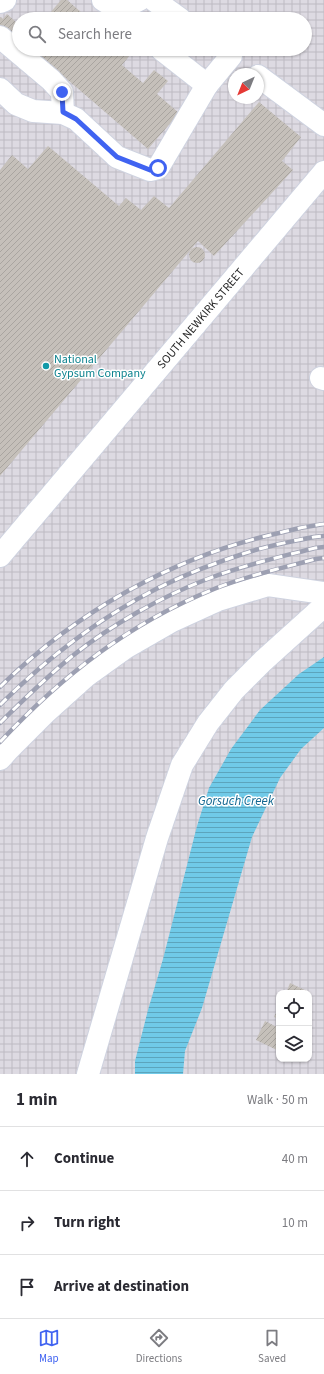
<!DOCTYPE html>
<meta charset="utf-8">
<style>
body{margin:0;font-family:"Source Sans 3",sans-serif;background:#f2f2f3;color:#2b2b33}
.controls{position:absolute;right:12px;bottom:12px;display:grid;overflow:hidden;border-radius:8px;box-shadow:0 1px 3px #0004}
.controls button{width:36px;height:36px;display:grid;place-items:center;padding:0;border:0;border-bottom:1px solid #e1e1e2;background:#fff;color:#2b2b33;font:20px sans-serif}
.compass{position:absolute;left:228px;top:68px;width:36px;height:36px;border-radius:50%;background:#fff;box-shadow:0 1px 3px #0004;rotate:223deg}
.stop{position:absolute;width:12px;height:12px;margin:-9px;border:3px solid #4063f1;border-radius:50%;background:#fff}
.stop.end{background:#4063f1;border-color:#fff;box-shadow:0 1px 4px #0008}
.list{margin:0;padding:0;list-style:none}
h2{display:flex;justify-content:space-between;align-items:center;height:52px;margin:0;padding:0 16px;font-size:17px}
h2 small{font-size:13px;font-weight:400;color:#7c7c81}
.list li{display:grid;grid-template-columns:26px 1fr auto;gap:12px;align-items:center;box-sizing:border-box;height:64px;padding:0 16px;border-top:1px solid #e1e1e2}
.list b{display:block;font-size:15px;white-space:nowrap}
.list em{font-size:13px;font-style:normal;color:#7c7c81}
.icon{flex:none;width:22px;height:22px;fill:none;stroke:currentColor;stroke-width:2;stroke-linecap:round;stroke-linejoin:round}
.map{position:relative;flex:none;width:324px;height:1074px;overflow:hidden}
.search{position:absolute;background:#fff;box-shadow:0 1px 3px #0004;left:12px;right:12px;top:12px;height:44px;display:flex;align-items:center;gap:10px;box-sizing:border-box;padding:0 14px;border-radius:22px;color:#7c7c81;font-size:15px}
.sheet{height:244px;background:#fff}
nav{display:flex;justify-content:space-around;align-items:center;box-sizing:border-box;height:56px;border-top:1px solid #e1e1e2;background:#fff;font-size:11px;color:#7c7c81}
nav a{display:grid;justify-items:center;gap:2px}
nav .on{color:#4063f1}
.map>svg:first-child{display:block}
</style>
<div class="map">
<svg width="324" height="1074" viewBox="0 0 324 1074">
<defs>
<pattern id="industrial-grid" width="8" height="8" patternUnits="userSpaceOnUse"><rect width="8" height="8" fill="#dddae2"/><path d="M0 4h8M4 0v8" fill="none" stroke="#bebbc2"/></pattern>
<pattern id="water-rules" width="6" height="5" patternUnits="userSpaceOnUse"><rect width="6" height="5" fill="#70cae8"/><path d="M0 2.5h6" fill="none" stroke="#5ca4bc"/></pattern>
<pattern id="building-hatch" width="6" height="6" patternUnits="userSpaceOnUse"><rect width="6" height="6" fill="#c5c0ba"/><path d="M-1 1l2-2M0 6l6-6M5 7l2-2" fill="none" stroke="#a9a5a0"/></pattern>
</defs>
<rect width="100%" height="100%" fill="#eae3da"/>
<path fill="url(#industrial-grid)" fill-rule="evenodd" d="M0,0h324v1074h-324zM19,19h286v30h-286zM234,74h24v24h-24zM279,993h30v66h-30z"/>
<path fill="url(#water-rules)" d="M324,657v71l-23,21 -21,29 -28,59 -50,171 -17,43 -2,23h-48v-13l13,-51 15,-51 34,-133 12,-38 22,-39 29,-39 39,-36z"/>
<path fill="url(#building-hatch)" d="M61,0h6l22,19h-44z
M7,14l12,11v15l-19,-15v-7l1,-1 2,2z
M32,49h91l7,6 -8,10 21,18 11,-13 14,11 -11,13 22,19 -31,36z
M259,102l42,35 -19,24 11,9 -79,86 -16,-15 -198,235v-306l12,-15 16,14 20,-23 71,60 7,-8 15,12 13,-14 15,12z
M189 255a8 8 0 1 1 16 0a8 8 0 1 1-16 0Z
M290,983l21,10h-25z
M279,1007v12l-5,-2z
M265,1021l14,7v23l-23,-11z"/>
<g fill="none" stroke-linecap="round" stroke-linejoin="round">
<defs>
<g id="minor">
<path d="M103,0l16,10 20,-10"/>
<path d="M154,0l26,19"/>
<path d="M0,2l5,-2"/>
<path d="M0,37l51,43 11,12 1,21"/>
<path d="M161,49l46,36"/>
<path d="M258,76l66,49"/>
<path d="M0,89l16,15 17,7 30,2 13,6 41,38 33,13 8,-2 49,-83 24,-29"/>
<path d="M321,378l3,1"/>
<path id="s1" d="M0,556l324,-384"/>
<path d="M0,759l9,-10 37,-37 40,-36 39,-28 47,-27 46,-21 50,-15 56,8"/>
<path d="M88,1074l69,-236 25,-73 26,-42 26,-33 29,-29 61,-55"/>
</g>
</defs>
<use href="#minor" stroke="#cfd3e0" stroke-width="24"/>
<use href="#minor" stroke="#fff" stroke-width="22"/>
<defs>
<path id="rail" d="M0,687c76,-75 174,-131 279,-154 15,-4 30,-7 45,-9
M0,705c47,-47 99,-87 158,-117 30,-15 62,-27 94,-37 20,-6 41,-10 62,-14l10,-1
M0,723c23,-23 46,-45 71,-66 40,-32 91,-61 139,-79 34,-13 70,-21 105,-30l9,-1
M0,742c63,-67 128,-118 214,-153 32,-13 68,-21 102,-30l8,-1"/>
</defs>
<use href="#rail" stroke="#9da0b2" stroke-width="4.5"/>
<use href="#rail" stroke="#fff" stroke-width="3" stroke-dasharray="9" stroke-linecap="butt"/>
</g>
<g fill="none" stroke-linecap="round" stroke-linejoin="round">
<path stroke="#4063f1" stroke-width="5" d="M62,92l1,20 13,7 41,38 33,13 8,-2"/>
</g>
<circle fill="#0f9aa8" stroke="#fff" stroke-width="1.5" cx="46" cy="366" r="4"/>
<g text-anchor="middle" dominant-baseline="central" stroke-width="3" stroke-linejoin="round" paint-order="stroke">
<g font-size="12" fill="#282828" stroke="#fff">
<text stroke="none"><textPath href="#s1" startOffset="311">SOUTH NEWKIRK STREET</textPath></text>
</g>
<g font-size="12" fill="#0d838f" stroke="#fff" text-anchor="start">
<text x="54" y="359">National<tspan x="54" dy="14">Gypsum Company</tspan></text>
</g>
<g font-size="13" font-style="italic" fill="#136791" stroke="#fff">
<text x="236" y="801">Gorsuch Creek</text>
</g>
</g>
</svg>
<div class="controls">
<button><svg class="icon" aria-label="locate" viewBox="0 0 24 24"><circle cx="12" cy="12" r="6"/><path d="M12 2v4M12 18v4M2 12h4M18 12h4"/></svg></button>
<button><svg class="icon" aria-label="layers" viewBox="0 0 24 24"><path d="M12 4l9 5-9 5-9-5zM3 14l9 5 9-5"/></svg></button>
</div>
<svg class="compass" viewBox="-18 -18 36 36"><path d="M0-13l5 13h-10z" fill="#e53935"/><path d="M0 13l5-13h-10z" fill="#7c7c81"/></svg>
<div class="stop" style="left:158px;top:168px"></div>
<div class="stop end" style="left:62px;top:92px"></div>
<div class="search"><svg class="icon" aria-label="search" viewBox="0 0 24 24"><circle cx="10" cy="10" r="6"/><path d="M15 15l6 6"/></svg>Search here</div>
</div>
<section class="sheet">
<h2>1 min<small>Walk · 50 m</small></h2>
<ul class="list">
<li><svg class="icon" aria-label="ahead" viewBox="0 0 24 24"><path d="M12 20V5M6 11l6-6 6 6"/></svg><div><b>Continue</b></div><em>40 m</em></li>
<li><svg class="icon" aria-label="right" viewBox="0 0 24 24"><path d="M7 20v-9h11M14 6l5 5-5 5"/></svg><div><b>Turn right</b></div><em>10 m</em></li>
<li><svg class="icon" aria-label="arrive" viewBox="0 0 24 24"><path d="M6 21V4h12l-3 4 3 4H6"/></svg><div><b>Arrive at destination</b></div></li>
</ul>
</section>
<nav>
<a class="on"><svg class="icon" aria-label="map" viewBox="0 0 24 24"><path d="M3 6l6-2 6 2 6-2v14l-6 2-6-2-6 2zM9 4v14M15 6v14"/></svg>Map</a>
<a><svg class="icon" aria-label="directions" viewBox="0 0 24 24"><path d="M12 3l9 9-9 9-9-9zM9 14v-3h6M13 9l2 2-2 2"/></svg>Directions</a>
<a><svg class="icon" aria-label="saved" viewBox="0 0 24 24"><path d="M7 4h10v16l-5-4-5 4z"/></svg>Saved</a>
</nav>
